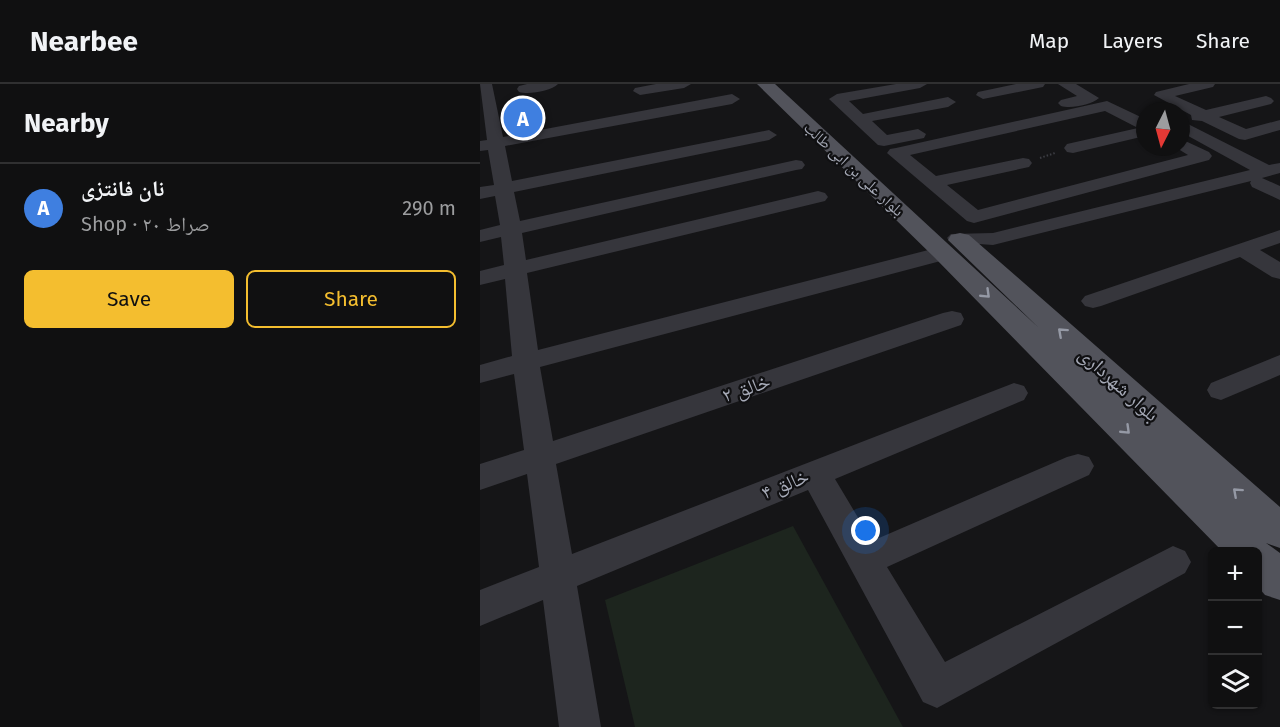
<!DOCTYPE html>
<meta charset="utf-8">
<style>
body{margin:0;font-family:"Fira Sans","Noto Naskh Arabic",sans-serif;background:#19191a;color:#f1f3f6}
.controls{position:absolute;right:18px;bottom:18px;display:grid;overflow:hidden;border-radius:9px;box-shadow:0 2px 4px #0004}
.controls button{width:54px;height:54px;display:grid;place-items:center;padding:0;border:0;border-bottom:2px solid #303031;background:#101011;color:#f1f3f6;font:30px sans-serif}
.compass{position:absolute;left:656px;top:18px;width:54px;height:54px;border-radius:50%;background:#101011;box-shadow:0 2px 4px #0004;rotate:186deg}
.you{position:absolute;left:386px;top:447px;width:21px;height:21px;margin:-15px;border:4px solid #fff;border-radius:50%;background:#1a73e8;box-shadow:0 0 0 9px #1a73e833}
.badge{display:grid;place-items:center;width:39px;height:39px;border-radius:50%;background:#f4be2f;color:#fff;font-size:20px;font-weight:700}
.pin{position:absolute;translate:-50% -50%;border:3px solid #fff;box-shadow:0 2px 6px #0006}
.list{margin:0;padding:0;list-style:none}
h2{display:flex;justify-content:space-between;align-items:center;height:78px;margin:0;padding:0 24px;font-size:26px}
h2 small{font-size:20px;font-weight:400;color:#9c9d9f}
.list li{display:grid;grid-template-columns:39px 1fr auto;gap:18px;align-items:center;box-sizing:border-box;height:90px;padding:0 24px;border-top:2px solid #303031}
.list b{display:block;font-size:22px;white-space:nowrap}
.list p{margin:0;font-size:20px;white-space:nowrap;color:#9c9d9f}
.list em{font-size:20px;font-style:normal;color:#9c9d9f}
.actions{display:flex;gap:12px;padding:18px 24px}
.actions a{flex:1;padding:14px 0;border:2px solid #f4be2f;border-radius:9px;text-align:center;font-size:21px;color:#f4be2f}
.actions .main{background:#f4be2f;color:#111}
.icon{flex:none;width:33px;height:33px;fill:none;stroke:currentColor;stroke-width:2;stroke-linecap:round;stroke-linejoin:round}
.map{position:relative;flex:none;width:800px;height:643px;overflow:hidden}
header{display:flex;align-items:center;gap:36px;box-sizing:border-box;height:84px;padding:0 30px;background:#101011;border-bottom:2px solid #303031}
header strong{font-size:28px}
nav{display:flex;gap:33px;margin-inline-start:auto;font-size:21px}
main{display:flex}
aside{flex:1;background:#101011}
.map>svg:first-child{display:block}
</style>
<header>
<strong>Nearbee</strong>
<nav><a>Map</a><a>Layers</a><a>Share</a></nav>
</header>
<main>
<aside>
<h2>Nearby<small></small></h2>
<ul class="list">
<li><span class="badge" style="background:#3f7fe0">A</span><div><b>نان فانتزی</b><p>Shop · صراط ۲۰</p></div><em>290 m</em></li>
</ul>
<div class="actions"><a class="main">Save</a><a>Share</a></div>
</aside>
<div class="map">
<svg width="800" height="643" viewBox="0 0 800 643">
<rect width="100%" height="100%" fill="#151517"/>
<path fill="#1d251e" d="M313,442l110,201h-268l-30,-127z"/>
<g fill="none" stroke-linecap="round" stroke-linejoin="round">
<path stroke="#3c3d43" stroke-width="2" stroke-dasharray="1.5 2" stroke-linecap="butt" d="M560,74l15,-5"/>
<path fill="#36363c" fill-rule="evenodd" d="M0,0h12l11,53 229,-43 8,5 -8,5 -227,42 7,35 257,-51 8,5 -8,5 -255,52 6,29 276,-61 6,1 3,4 -3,4 -6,1 -274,63 4,27 292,-69 7,2 3,4 -3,4 -298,72 11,77 406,-104 8,2 3,5 -3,5 -412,109 13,74 390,-128 9,-2 9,2 3,6 -3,6 -405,139 16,90 442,-171 10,3 4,7 -4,7 -189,79 37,62 195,-84 11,-3 11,3 5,9 -5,9 -202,92 58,95 228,-116 12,5 6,11 -6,11 -248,135 -14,-6 -115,-212 -231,96 24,141h-42l-16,-127 -63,26v-36l59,-23 -12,-93 -47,16v-26l44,-14 -10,-76 -34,9v-18l32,-9 -7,-77 -25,6v-14l24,-6 -3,-28 -21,5v-12l20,-5 -5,-29 -15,3v-12l14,-2 -6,-35 -8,1v-10l7,-1z
M47,0h31c-7,7 -29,11 -39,8l-2,-3 2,-3z
M176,0h35l-7,4 -44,7 -7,-4 2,-3z
M416,0h31l-7,4 -71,13 14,13 85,-17 8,5 -8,5 -76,14 15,14 31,-6 8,5 -2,4 -40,8 -6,-1 -49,-46 8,-5z
M536,0h29l-2,3 -60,12 -7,-4 2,-3z
M578,0h18l23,14c-8,7 -28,11 -38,8l-3,-3 3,-3 16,-4z
M709,0h26l-2,3 -38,9 31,14 60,-14 5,2 3,3 -3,3 -52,13 27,12 34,-9v10l-35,10 -6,-1 -37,-18 -10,-1 -1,-5 -37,-20 2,-3z
M627,17l38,18v17l-72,17 -6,-1 -3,-4 3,-4 71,-16 -33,-17 -195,44 26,21 87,-18 6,1 3,4 -3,4 -82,18 31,25 210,-55 -13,-8h6v-8l28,13 3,4 -3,4 -235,63 -7,-2 -80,-68 3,-4 6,-1z
M706,39l83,42 11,-2v10l-18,5 18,8v14l-28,-13 -2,-4 1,-2 -258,64 -42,-3 -4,-4 4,-4 42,-1 257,-63 -69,-38v-8z
M800,146v13l-20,7 20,12v17l-8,-2 -32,-20 -139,49 -8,2 -8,-2 -4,-5 4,-5z
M800,271v20l-59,25 -10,-3 -4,-7 4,-7z"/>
<path fill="#52535b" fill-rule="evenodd" d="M277,0h18l264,244 -91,-88 3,-5 9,-2 9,2 311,272v41l-14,-5 14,10v47l-15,-5 -7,-8v-35h-35l-288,-294z"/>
</g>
<defs><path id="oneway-chevron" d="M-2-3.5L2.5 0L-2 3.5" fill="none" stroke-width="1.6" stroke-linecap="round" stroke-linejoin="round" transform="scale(1.5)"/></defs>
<g stroke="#9599a5">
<use href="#oneway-chevron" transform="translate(506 210) rotate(44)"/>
<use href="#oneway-chevron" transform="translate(582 248) rotate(-138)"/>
<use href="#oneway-chevron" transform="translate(646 346) rotate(44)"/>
<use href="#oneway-chevron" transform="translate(757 408) rotate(-138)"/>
</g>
<g text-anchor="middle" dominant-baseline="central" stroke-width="4.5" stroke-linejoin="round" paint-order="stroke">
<g font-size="16" fill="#a6aab7" stroke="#101012">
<text transform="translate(374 85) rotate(43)">بلوار علی بن ابی طالب</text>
</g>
<g font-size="20" fill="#a6aab7" stroke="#101012">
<text transform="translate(639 300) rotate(42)">بلوار شهرداری</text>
<text transform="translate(266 304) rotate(-19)">خالق ۲</text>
<text transform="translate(305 400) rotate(-22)">خالق ۴</text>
</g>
</g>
</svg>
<div class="controls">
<button>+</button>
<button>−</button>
<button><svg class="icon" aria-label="layers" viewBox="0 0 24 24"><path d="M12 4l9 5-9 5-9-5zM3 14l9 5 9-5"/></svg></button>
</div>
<svg class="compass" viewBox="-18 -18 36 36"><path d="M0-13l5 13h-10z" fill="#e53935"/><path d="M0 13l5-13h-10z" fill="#9c9d9f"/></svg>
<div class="you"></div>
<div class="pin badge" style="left:43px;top:34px;background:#3f7fe0">A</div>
</div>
</main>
